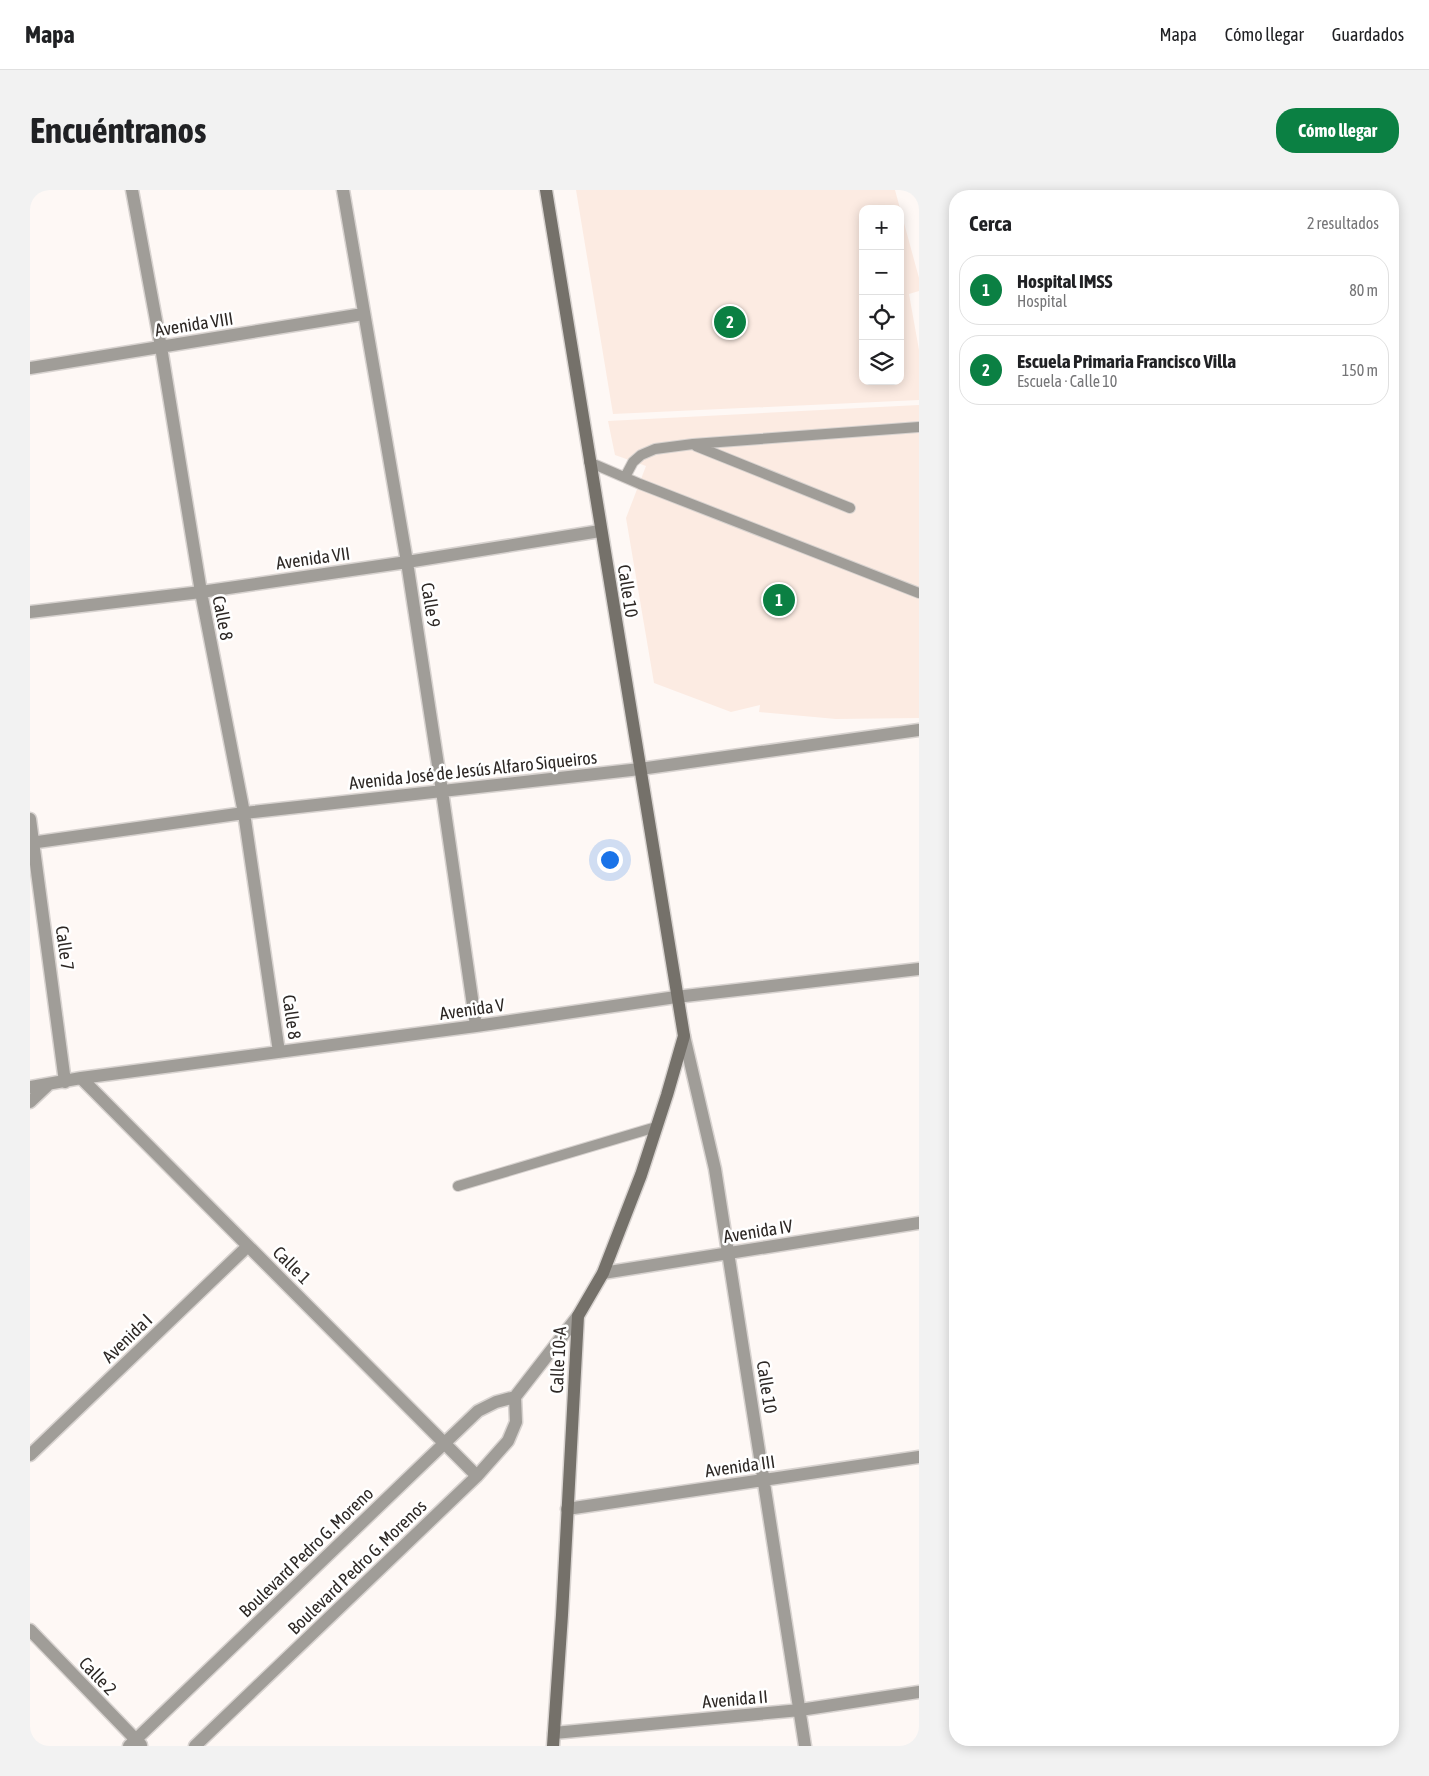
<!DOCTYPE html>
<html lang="es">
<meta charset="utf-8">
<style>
body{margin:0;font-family:"Asap Condensed",sans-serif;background:#f2f2f2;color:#202124}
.controls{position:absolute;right:15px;top:15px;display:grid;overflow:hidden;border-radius:10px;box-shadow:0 2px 12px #0003}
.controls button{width:45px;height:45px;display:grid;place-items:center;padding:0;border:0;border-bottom:1px solid #e0e0e0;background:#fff;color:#202124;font:25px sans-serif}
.you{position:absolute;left:579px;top:669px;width:18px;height:18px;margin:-12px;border:4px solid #fff;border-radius:50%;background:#1a73e8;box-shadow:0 0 0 8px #1a73e833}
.badge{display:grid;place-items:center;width:32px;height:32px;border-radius:50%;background:#0b8043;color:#fff;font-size:16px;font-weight:700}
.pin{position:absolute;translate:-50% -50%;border:2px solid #fff;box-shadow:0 1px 5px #0006}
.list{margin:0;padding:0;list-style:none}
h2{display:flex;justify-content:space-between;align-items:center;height:65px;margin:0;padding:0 20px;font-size:21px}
h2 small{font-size:16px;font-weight:400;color:#757577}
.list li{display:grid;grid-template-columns:32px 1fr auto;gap:15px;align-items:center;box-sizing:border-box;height:70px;margin:0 10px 10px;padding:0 10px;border:1px solid #e0e0e0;border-radius:20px}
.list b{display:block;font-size:19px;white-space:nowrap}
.list p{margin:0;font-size:16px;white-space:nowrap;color:#757577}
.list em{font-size:16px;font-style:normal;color:#757577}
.icon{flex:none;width:28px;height:28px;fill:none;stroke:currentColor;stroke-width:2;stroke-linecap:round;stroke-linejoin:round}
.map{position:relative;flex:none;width:889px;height:1556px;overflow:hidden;border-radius:20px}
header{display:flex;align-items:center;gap:30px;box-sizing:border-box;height:70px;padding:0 25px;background:#fff;border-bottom:1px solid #e0e0e0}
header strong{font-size:24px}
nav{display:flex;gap:28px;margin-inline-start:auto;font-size:18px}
.intro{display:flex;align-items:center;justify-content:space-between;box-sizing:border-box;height:120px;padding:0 30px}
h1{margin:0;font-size:35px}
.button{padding:12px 22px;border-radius:20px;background:#0b8043;color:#fff;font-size:18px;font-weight:700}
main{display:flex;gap:30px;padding:0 30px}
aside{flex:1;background:#fff;border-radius:20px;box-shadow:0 2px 12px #0003}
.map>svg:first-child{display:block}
</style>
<header>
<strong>Mapa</strong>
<nav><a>Mapa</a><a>Cómo llegar</a><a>Guardados</a></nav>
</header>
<div class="intro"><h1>Encuéntranos</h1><a class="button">Cómo llegar</a></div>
<main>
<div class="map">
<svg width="889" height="1556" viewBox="0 0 889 1556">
<rect width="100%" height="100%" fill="#fef8f5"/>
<path fill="#fcebe2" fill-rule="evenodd" d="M546,0h319l24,88v13l-10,3 10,56v50l-306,14zM833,19h37v172h-37z
M889,215v313l-83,1 -77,-7 1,-7 -29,7 -77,-29 -28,-165 20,-52 -31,-11 -7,-34z"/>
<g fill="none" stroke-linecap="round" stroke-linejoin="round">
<defs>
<path id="lane" d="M666,256l154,62
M559,272l51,22 279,109
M595,287l8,-15 8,-7 14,-6 38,-5 226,-17
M428,996l198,-59"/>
<path id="street" d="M102,0l29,157 40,245 43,221 35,239
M313,0l64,372 35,229 34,235
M0,178l333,-54
M0,422l171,-20 206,-30 193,-31
M0,629l35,263
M0,653l214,-30 396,-44 279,-39
M654,846l31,133 90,577
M51,888l396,398
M0,897l51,-9 395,-52 200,-29 243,-28
M0,912l18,-17
M573,1083l316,-50
M485,1207l63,-81
M0,1265l218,-209
M537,1319l352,-52
M0,1440l111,115
M524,1543l246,-23 119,-18
M99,1556l349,-335 18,-9 19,-5
M165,1556l282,-270 31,-35 8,-19 -1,-25"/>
<path id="secondary" d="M516,0l138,846 -17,59 -26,80 -38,98 -25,43 -16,299 -9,131"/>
</defs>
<use href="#lane" stroke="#d8d3d0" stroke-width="12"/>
<use href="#street" stroke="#d8d3d0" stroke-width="15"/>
<use href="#secondary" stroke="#d8d3d0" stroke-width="15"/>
<use href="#lane" stroke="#a09d98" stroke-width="10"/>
<use href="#street" stroke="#a09d98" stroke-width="12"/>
<use href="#secondary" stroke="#75716a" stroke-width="12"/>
</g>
<g text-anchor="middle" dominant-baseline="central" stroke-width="5" stroke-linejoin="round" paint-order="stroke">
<g font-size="18" fill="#2d2825" stroke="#fff">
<text transform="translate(164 134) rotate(-9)">Avenida VIII</text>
<text transform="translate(283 368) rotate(-8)">Avenida VII</text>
<text transform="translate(598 401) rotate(81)">Calle 10</text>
<text transform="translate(401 415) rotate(81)">Calle 9</text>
<text transform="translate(193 428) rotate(79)">Calle 8</text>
<text transform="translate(443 580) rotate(-6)">Avenida José de Jesús Alfaro Siqueiros</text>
<text transform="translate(35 758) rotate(82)">Calle 7</text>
<text transform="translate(442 819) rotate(-8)">Avenida V</text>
<text transform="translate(262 827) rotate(82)">Calle 8</text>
<text transform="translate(728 1041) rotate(-9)">Avenida IV</text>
<text transform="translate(262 1075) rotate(45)">Calle 1</text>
<text transform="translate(97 1148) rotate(-44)">Avenida I</text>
<text transform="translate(528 1170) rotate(-87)">Calle 10-A</text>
<text transform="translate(737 1197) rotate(81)">Calle 10</text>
<text transform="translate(710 1276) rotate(-8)">Avenida III</text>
<text transform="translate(276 1362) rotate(-44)">Boulevard Pedro G. Moreno</text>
<text transform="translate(327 1377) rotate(-44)">Boulevard Pedro G. Morenos</text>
<text transform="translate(68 1486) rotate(46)">Calle 2</text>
<text transform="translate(705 1509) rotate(-5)">Avenida II</text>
</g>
</g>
</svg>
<div class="controls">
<button>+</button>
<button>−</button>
<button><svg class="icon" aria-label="locate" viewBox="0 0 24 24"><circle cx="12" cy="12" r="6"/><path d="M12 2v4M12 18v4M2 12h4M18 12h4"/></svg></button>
<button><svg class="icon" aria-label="layers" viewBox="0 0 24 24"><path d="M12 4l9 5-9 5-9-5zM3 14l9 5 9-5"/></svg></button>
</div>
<div class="you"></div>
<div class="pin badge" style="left:749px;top:410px">1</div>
<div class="pin badge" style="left:700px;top:132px">2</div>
</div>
<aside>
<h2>Cerca<small>2 resultados</small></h2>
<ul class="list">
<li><span class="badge">1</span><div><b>Hospital IMSS</b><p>Hospital</p></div><em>80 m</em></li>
<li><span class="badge">2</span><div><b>Escuela Primaria Francisco Villa</b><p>Escuela · Calle 10</p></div><em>150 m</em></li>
</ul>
</aside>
</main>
